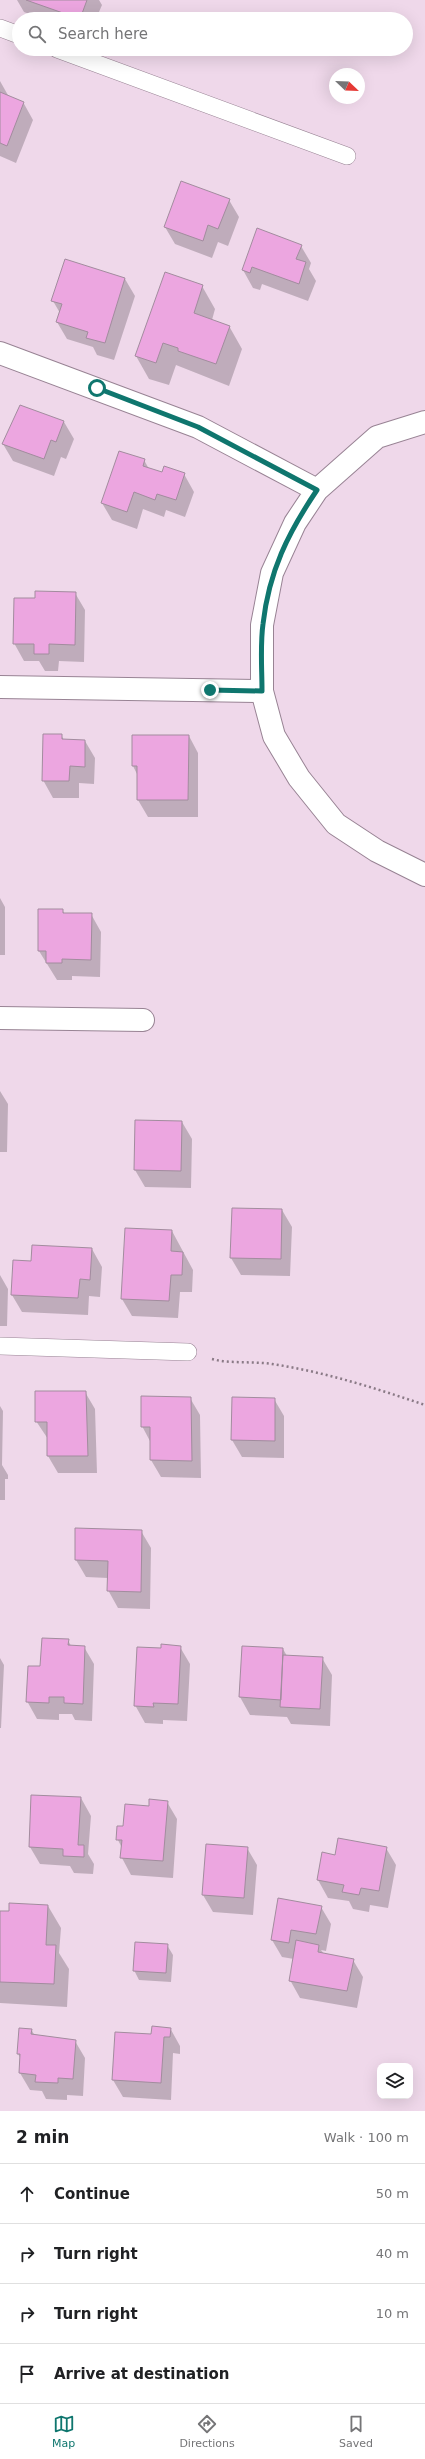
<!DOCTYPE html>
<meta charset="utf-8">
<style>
body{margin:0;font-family:"DejaVu Sans",sans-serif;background:#f2f2f2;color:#202124}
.controls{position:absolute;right:12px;bottom:12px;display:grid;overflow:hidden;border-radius:8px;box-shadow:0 4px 16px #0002}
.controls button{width:36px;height:36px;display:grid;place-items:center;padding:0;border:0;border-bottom:1px solid #e0e0e0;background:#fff;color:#202124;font:20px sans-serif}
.compass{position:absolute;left:329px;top:68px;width:36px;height:36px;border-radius:50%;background:#fff;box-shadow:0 4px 16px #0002;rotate:113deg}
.stop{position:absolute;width:12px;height:12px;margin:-9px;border:3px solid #0f766e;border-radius:50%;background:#fff}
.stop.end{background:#0f766e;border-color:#fff;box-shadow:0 1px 4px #0008}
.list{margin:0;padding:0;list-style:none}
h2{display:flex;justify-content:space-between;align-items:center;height:52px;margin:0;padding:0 16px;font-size:17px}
h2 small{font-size:13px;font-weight:400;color:#757577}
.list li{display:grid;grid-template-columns:26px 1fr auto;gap:12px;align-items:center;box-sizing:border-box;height:60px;padding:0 16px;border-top:1px solid #e0e0e0}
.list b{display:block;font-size:15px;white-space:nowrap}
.list em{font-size:13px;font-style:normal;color:#757577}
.icon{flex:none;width:22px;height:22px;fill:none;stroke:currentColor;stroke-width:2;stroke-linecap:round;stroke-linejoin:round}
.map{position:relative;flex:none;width:425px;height:2111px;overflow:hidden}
.search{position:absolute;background:#fff;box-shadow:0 4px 16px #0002;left:12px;right:12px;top:12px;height:44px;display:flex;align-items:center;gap:10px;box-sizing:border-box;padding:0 14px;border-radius:22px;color:#757577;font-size:15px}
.sheet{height:292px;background:#fff}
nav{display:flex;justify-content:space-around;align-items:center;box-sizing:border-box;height:56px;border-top:1px solid #e0e0e0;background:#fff;font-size:11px;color:#757577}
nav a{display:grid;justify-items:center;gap:2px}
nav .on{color:#0f766e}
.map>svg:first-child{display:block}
</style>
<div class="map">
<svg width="425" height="2111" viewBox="0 0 425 2111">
<rect width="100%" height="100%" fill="#efd8ea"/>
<path fill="#0003" d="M17,0h82l3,5 -6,14h-54l-18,-7z
M0,81l9,16 14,5 10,18 -17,43 -16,-7z
M229,200l10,17 -11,29 -10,-4 -6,16 -37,-14 -10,-17z
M258,230l43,16 10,17 -2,6 7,12 -8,20 -46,-17 -2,6 -7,-2 -10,-18z
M125,279l10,17 -21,64 -17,-5 -4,-8 -26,-8 -10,-17 3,-9 -7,-12z
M202,286l13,23 -3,11 17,6 13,23 -13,37 -53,-21 -7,20 -20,-6 -13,-23z
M64,422l10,17 -8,20 -5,-2 -7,19 -41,-15 -10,-17z
M144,460l5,9 14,4 21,1 10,18 -9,25 -19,-7 -2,7 -21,-8 -6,20 -25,-9 -10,-17z
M75,593l10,17 -1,52 -25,-1 -1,10h-13l-6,-10h-15l-10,-18 22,-44z
M61,735l3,5 21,1 10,17 -1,26 -15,-1v15h-26l-10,-18z
M189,736l9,17v64h-50l-10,-17v-24l-5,-10z
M0,898l5,9v48h-5z
M62,910l3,4h26l10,18 -1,45 -28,-1v4h-15l-18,-29z
M0,1091l8,13 -1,48h-7z
M182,1122l10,17 -1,49 -46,-1 -10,-17z
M282,1210l10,17 -2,49 -49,-1 -10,-17z
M172,1231l21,39 -1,22h-12l-2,26 -46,-2 -10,-17z
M92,1249l10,18 -2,30 -11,-1 -1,19 -66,-3 -10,-17 20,-33z
M0,1275l8,14 -1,37h-7z
M85,1392l10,17 2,64h-39l-10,-17v-17l-12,-18z
M190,1398l10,17 1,63 -40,-1 -10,-17v-17l-9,-17z
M233,1398l41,1 10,17v42l-42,-1 -10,-17z
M0,1406l3,5 -1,54 6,10v4h-3v21h-5z
M76,1529l65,2 10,17 -1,61 -32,-1 -10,-18v-12l-22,-1 -10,-17z
M68,1640l3,6 13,1 10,17 -2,57 -17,-1 -3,-6h-13v6l-22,-1 -10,-18 14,-34z
M180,1647l10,17 -3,57 -24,-1v4l-18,-1 -10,-18 27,-56z
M243,1647l40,2 4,7 35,2 10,17 -2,51 -39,-2 -4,-7 -37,-2 -10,-18z
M0,1658l4,7 -3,63h-1z
M81,1798l10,18 -3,38 6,10 -1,10 -19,-1 -4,-7 -30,-2 -10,-17z
M167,1802l10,17 -4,59 -42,-3 -9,-17v-10l-4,-8 6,-13 26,-19z
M207,1845l40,3 10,17 -4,50 -40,-3 -10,-17z
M386,1848l10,17 -8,43 -18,-3 -1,7 -16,-3 -4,-8 -21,-3 -10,-18 17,-24z
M279,1899l42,8 10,17 -5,27 -5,-1 3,4 29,6 10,17 -6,31 -57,-10 -10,-18 4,-21 -12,-2 -10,-17z
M48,1906l13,22 -2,25 10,16 -2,38 -67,-4v-91z
M167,1945l6,10 -2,27 -32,-2 -5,-10z
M170,2028l10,18v8l-7,-1 -2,47 -48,-3 -10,-17 39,-45z
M31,2029l4,7 40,5 10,17 -2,38 -16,-1v5l-21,-1 -4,-8 -12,-1 -10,-17 1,-14 -3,-5z"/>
<path fill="#eca6e0" stroke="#a28c9e" d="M26,0h61l-7,19z
M0,92l24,10 -17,44 -7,-3z
M181,181l49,18 -12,30 -10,-4 -5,16 -39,-14z
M257,228l45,17 -6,14 10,3 -7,22 -47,-17 -2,6 -8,-3z
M65,259l60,19 -20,65 -19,-5 2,-6 -32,-10 6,-18 -11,-3z
M165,272l38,13 -9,28 36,13 -14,38 -38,-13v-3l-15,-5 -7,20 -21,-7z
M20,405l44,16 -8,21 -5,-2 -7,19 -42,-15z
M119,451l26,8 -2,7 19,6 2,-6 21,7 -9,27 -19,-6 -2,6 -21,-8 -7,20 -26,-9z
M35,591l41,1 -1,53 -26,-1v10h-15v-10h-21l1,-46h21z
M43,734h19v5l23,1v27l-15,-1 -1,15h-27z
M132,735h57l-1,65h-51v-34h-5z
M38,909h25v4h29l-1,47 -29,-1v4h-16v-12h-8z
M135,1120l47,1 -1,50 -47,-1z
M232,1208l50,1 -1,50 -51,-1z
M125,1228l47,2 -1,21 12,1 -1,23h-11l-2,26 -48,-2z
M32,1245l60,3 -2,32 -10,-1 -2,19 -67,-3 2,-35 18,1z
M35,1391h51l2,65h-41v-34h-12z
M141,1396l50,1 1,64 -42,-1v-33h-9z
M232,1397l43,1v43l-44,-1z
M75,1528l67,2 -1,62 -34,-1 1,-30 -33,-1z
M42,1638l27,1 -1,6 17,1 -2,58 -19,-1v-6h-15v6l-23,-1 2,-36h12z
M161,1644l20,2 -3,58 -25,-1 1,4 -20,-1 3,-59 24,1z
M242,1646l41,2 -2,52 -42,-3z
M283,1655l40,2 -3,52 -40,-2z
M31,1795l50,2 -3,48h6v12l-21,-1v-7l-34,-2z
M149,1799l19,2 -5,60 -43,-3 2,-18h-6l1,-14h6l2,-22 24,2z
M338,1838l49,9 -8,44 -18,-3 -2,7 -17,-3 2,-7 -27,-5 5,-28 13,3z
M206,1844l42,3 -4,51 -42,-3z
M278,1898l44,8 -6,28 -25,-4 -2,13 -18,-3z
M9,1903l39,2 -2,40h10l-2,39 -54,-2v-71h9z
M296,1940l23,5 -1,7 36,7 -7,32 -58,-10z
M135,1942l33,2 -2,29 -33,-2z
M152,2026l19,2 -1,9h-6l-3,46 -49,-3 3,-48 36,2z
M19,2028l13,1 -1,5 45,6 -3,39 -15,-1v5l-23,-1 1,-7 -17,-2 1,-19h-3z"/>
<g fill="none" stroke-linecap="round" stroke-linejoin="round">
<defs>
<path id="service" d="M0,28l19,7
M57,49l290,107
M0,1346l188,6"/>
<path id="minor" d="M0,353l198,74 119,63
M425,422l-48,15 -60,53 -22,33 -23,50 -10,52v66l12,45 25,42 37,46 41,27 48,24
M0,687l262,4
M0,1018l143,2"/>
</defs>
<use href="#service" stroke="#988394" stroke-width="18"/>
<use href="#minor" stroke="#988394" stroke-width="24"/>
<path stroke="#8a7a86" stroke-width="2.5" stroke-dasharray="2 3" stroke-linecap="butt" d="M212,1359c19,5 40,2 60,5 53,8 103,24 153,41"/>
<use href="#service" stroke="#fff" stroke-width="17"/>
<use href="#minor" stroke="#fff" stroke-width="22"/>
</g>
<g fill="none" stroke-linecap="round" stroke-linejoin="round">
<path stroke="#0f766e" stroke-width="5" d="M97,388l101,39 119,63c-29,43 -48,81 -54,134 -3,21 -1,45 -1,67l-52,-1"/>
</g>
</svg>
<div class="controls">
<button><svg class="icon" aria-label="layers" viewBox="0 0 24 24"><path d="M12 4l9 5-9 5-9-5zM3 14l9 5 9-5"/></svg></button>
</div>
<svg class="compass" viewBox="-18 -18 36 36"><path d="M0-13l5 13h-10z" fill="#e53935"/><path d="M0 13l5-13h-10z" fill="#757577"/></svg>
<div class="stop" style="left:97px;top:388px"></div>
<div class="stop end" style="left:210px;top:690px"></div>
<div class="search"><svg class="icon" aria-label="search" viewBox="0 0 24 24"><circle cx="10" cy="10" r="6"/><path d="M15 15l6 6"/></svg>Search here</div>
</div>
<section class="sheet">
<h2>2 min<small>Walk · 100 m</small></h2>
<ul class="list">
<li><svg class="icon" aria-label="ahead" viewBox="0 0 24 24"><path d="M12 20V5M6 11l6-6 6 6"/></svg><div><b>Continue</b></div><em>50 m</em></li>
<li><svg class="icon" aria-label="right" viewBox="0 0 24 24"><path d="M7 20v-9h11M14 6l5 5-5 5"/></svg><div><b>Turn right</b></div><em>40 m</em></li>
<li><svg class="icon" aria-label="right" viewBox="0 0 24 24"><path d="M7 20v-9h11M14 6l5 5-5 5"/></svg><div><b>Turn right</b></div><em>10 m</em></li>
<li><svg class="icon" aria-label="arrive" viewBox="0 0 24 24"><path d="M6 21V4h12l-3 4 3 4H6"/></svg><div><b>Arrive at destination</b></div></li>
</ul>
</section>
<nav>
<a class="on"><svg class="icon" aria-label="map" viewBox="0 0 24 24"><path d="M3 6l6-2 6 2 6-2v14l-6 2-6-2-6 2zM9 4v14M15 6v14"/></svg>Map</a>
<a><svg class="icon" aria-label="directions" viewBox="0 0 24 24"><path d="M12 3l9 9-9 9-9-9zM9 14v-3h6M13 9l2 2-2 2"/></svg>Directions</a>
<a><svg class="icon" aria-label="saved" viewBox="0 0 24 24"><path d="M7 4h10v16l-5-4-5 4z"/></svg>Saved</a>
</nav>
